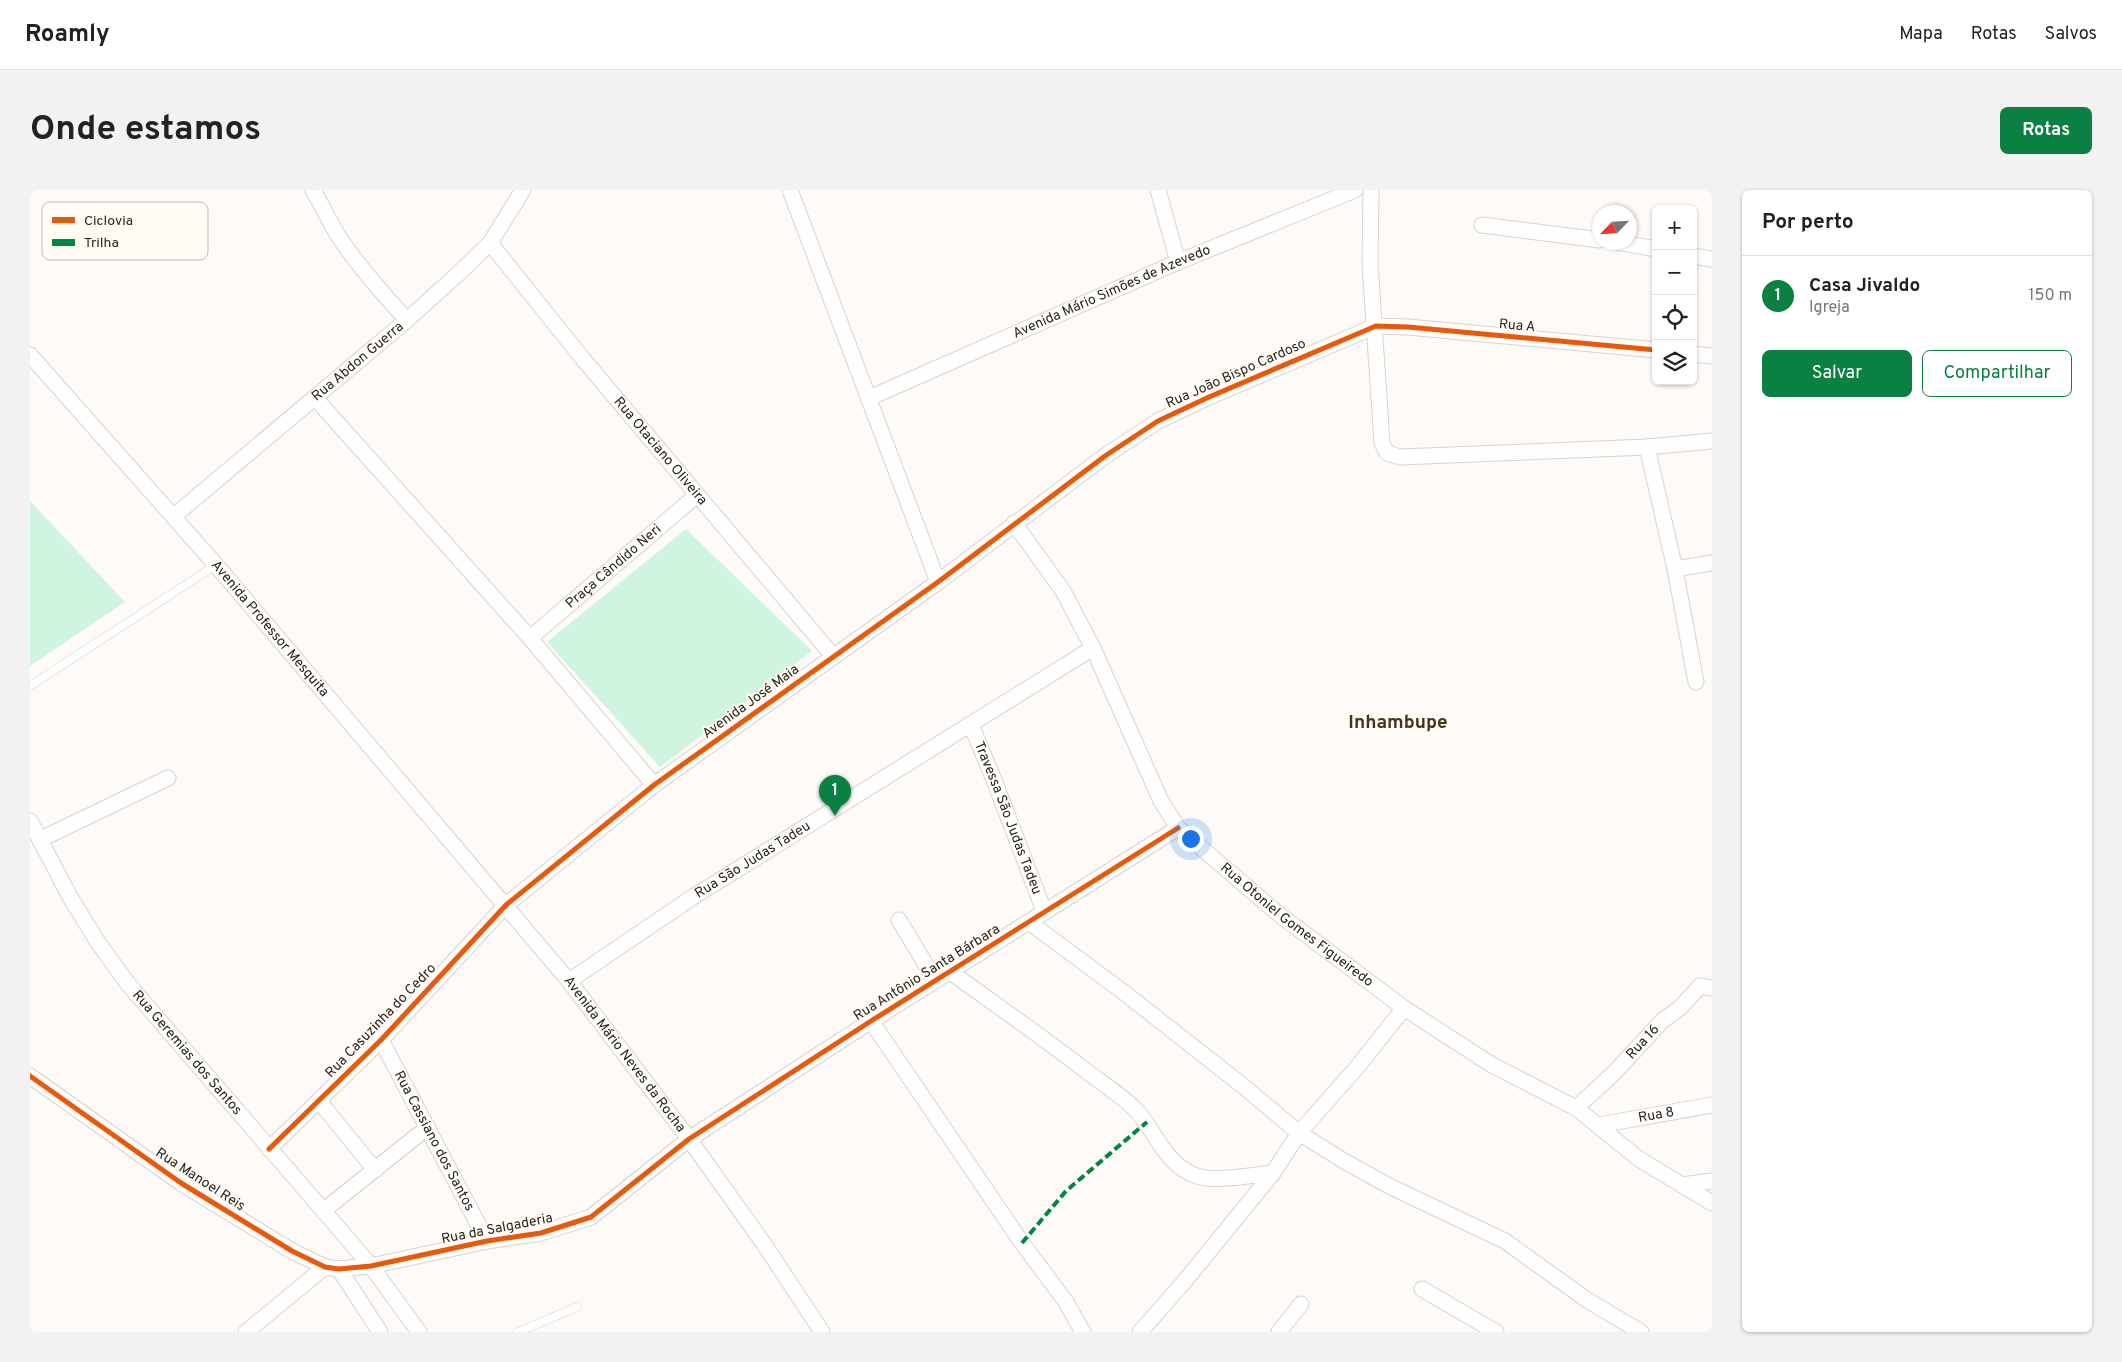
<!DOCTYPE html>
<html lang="pt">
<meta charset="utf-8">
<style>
body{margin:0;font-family:Overpass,sans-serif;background:#f2f2f2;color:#222}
.controls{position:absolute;right:15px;top:15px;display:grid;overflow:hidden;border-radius:8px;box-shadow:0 1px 4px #0004}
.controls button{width:45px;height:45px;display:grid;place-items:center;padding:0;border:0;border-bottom:1px solid #e0e0e0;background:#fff;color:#222;font:25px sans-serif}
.compass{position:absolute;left:1562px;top:15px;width:45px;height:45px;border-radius:50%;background:#fff;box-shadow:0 1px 4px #0004;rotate:245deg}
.you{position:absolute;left:1160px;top:648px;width:18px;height:18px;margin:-12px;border:4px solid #fff;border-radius:50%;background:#1a73e8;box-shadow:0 0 0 8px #1a73e833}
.badge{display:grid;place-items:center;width:32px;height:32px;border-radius:50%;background:#0b8043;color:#fff;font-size:16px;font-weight:700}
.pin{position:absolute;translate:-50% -41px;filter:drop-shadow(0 1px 2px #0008)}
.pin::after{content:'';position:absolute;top:26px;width:18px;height:15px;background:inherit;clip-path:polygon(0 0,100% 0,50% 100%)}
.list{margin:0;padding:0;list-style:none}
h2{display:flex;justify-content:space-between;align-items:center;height:65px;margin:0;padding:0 20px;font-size:21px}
h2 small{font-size:16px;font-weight:400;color:#767676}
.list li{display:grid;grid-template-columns:32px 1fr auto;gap:15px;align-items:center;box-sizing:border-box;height:80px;padding:0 20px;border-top:1px solid #e0e0e0}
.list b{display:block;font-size:19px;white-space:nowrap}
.list p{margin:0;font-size:16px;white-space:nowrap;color:#767676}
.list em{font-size:16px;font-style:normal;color:#767676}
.actions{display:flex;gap:10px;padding:15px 20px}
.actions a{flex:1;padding:11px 0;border:1px solid #0b8043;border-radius:8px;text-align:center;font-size:18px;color:#0b8043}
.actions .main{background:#0b8043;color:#fff}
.icon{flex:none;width:28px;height:28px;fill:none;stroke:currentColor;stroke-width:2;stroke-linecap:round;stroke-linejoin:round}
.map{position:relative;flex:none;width:1682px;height:1142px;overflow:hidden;border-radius:8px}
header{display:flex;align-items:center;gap:30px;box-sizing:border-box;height:70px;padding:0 25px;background:#fff;border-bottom:1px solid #e0e0e0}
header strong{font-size:24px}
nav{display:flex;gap:28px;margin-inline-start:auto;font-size:18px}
.intro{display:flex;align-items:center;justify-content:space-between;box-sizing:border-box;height:120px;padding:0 30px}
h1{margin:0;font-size:35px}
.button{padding:12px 22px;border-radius:8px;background:#0b8043;color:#fff;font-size:18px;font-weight:700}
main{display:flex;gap:30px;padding:0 30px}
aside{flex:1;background:#fff;border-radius:8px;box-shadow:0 1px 4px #0004}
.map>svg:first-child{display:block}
</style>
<header>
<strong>Roamly</strong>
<nav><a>Mapa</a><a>Rotas</a><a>Salvos</a></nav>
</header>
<div class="intro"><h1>Onde estamos</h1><a class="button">Rotas</a></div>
<main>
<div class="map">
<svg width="1682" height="1142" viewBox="0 0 1682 1142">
<rect width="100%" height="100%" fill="#fdfaf7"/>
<path fill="#cff4e0" d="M0,311l95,101 -95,64z
M656,339l126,122 -152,116 -113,-125z"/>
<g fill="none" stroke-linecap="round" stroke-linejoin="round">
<defs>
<path id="lane" d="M0,496l186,-121
M488,1142l59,-25"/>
<g id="street">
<path d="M283,0c8,14 16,30 24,44 20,31 45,59 70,86"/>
<path d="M760,0l148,392"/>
<path d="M1128,0l20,72"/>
<path d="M1341,0l-1,74 12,179 5,10 13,4 247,-10 65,-6"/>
<path d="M1452,35l118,15"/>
<path d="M1586,52l40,7"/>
<path id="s1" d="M460,53l93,116 250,297"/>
<path d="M1663,66l19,3"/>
<path d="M1663,164l19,2"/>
<path id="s2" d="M0,165l186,210 353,416 120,158 75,105 58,88"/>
<path d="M285,208l215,240 124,147"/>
<path id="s3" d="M839,208l309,-136 177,-72"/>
<path d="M1617,257l28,122 21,113"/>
<path id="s4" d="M144,326l233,-196 51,-46 32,-31 33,-53"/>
<path id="s5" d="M984,333l49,68 13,25 17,32 68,153 17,27 103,88 123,92 88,57 84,43 63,51 73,44"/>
<path d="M1645,379l37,-6"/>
<path id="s6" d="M500,448l167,-143"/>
<path id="s7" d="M941,535l23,55 50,131"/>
<path id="s8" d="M0,631l40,76 27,44 31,43 243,282 48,66"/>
<path d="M11,649l127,-61"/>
<path d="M869,730l36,60"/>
<path d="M999,732l97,72 117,92 56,47 45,28 47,26 114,54 82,59 54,32"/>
<path d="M919,781c47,34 95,67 141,103 15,11 32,22 45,35 21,22 28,53 59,66 19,8 58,0 79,-2"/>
<path id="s9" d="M539,791l124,-84 400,-249"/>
<path d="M841,831l151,222 44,59 17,30"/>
<path id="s10" d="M351,850l106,201"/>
<path d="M0,886l151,107 111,68 33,16 14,2 32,-3 116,-25 54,-8 50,-16 98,-78 182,-118 307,-193"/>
<path d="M289,911l56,69"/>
<path id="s11" d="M1546,918l39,-36 47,-51 18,-13 20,-22 12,2"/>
<path id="s12" d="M1569,935l113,-20"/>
<path d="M239,959l112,-109 125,-135 148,-120 284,-203 167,-126 53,-35 51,-24 167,-71 32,1 248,23"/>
<path d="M1652,995l30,-4"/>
<path d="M293,1021l105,-84"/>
<path d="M309,1079l41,63"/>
<path d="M1392,1099l74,43"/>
<path d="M216,1142l79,-65"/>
<path d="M1110,1142l44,-50 89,-109 26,-40 60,-68 45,-57"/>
<path d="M1249,1142l22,-28"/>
</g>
</defs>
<use href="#lane" stroke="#d8d4cc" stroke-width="9"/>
<use href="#street" stroke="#d8d4cc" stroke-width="17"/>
<use href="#lane" stroke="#fffefe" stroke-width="8"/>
<use href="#street" stroke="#fffefe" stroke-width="15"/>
<path stroke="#00873e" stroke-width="4" stroke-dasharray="8 4" stroke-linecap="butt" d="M992,1053l44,-52 81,-69"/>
<defs>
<path id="cycleway" d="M0,886l151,107 111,68 33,16 14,2 32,-3 116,-25 54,-8 50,-16 98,-78 182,-118 307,-193
M239,959l112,-109 125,-135 148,-120 284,-203 167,-126 53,-35 51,-24 167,-71 32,1 248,23"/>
</defs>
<use href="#cycleway" stroke="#fffbf5" stroke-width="8"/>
<use href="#cycleway" stroke="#e8590c" stroke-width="5"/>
</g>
<g text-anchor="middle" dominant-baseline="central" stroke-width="4" stroke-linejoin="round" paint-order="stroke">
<g font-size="14" fill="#2b2519" stroke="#fffbf5">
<text stroke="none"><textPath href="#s3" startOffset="265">Avenida Mário Simões de Azevedo</textPath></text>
<text transform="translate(1487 136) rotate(5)">Rua A</text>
<text stroke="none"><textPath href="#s4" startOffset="240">Rua Abdon Guerra</textPath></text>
<text transform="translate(1206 184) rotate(-24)">Rua João Bispo Cardoso</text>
<text stroke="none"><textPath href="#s1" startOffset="269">Rua Otaciano Oliveira</textPath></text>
<text stroke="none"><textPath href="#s6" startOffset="110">Praça Cândido Neri</textPath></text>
<text stroke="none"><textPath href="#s2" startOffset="364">Avenida Professor Mesquita</textPath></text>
<text transform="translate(721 512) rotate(-36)">Avenida José Maia</text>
<text stroke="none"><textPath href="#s7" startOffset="100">Travessa São Judas Tadeu</textPath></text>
<text stroke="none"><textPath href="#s9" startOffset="220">Rua São Judas Tadeu</textPath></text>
<text stroke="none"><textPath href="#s5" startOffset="501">Rua Otoniel Gomes Figueiredo</textPath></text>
<text transform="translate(897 783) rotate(-32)">Rua Antônio Santa Bárbara</text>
<text transform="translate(351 831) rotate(-46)">Rua Casuzinha do Cedro</text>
<text stroke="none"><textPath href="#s11" startOffset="94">Rua 16</textPath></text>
<text stroke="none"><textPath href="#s8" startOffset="281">Rua Geremias dos Santos</textPath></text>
<text stroke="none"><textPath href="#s2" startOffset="918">Avenida Mário Neves da Rocha</textPath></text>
<text stroke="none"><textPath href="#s12" startOffset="58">Rua 8</textPath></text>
<text stroke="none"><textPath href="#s10" startOffset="114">Rua Cassiano dos Santos</textPath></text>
<text transform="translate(170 990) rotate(33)">Rua Manoel Reis</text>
<text transform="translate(467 1039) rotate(-11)">Rua da Salgaderia</text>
</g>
<g font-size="19" font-weight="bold" fill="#44351b" stroke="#fffbf5">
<text x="1368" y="533">Inhambupe</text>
</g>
</g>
<rect x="12" y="12" width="166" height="58" rx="8" fill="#fffbf5" stroke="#bfbbb3" stroke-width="1"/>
<rect x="22" y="27" width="23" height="6" fill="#e8590c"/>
<rect x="22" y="49" width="23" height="7" fill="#00873e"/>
<g font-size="14" fill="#2b2519">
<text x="54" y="35">Ciclovia</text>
<text x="54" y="57">Trilha</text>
</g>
</svg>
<div class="controls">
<button>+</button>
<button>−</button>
<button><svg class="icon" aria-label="locate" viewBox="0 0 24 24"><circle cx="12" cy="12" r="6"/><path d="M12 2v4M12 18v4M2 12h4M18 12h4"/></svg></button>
<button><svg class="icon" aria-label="layers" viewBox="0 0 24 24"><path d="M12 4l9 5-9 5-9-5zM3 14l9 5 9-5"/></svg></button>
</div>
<svg class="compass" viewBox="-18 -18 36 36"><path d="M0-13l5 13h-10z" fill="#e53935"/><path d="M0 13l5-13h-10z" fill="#767676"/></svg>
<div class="you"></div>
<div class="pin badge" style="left:805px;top:626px">1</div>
</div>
<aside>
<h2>Por perto<small></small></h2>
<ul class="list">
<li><span class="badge">1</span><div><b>Casa Jivaldo</b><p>Igreja</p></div><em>150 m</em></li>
</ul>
<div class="actions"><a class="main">Salvar</a><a>Compartilhar</a></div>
</aside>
</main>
